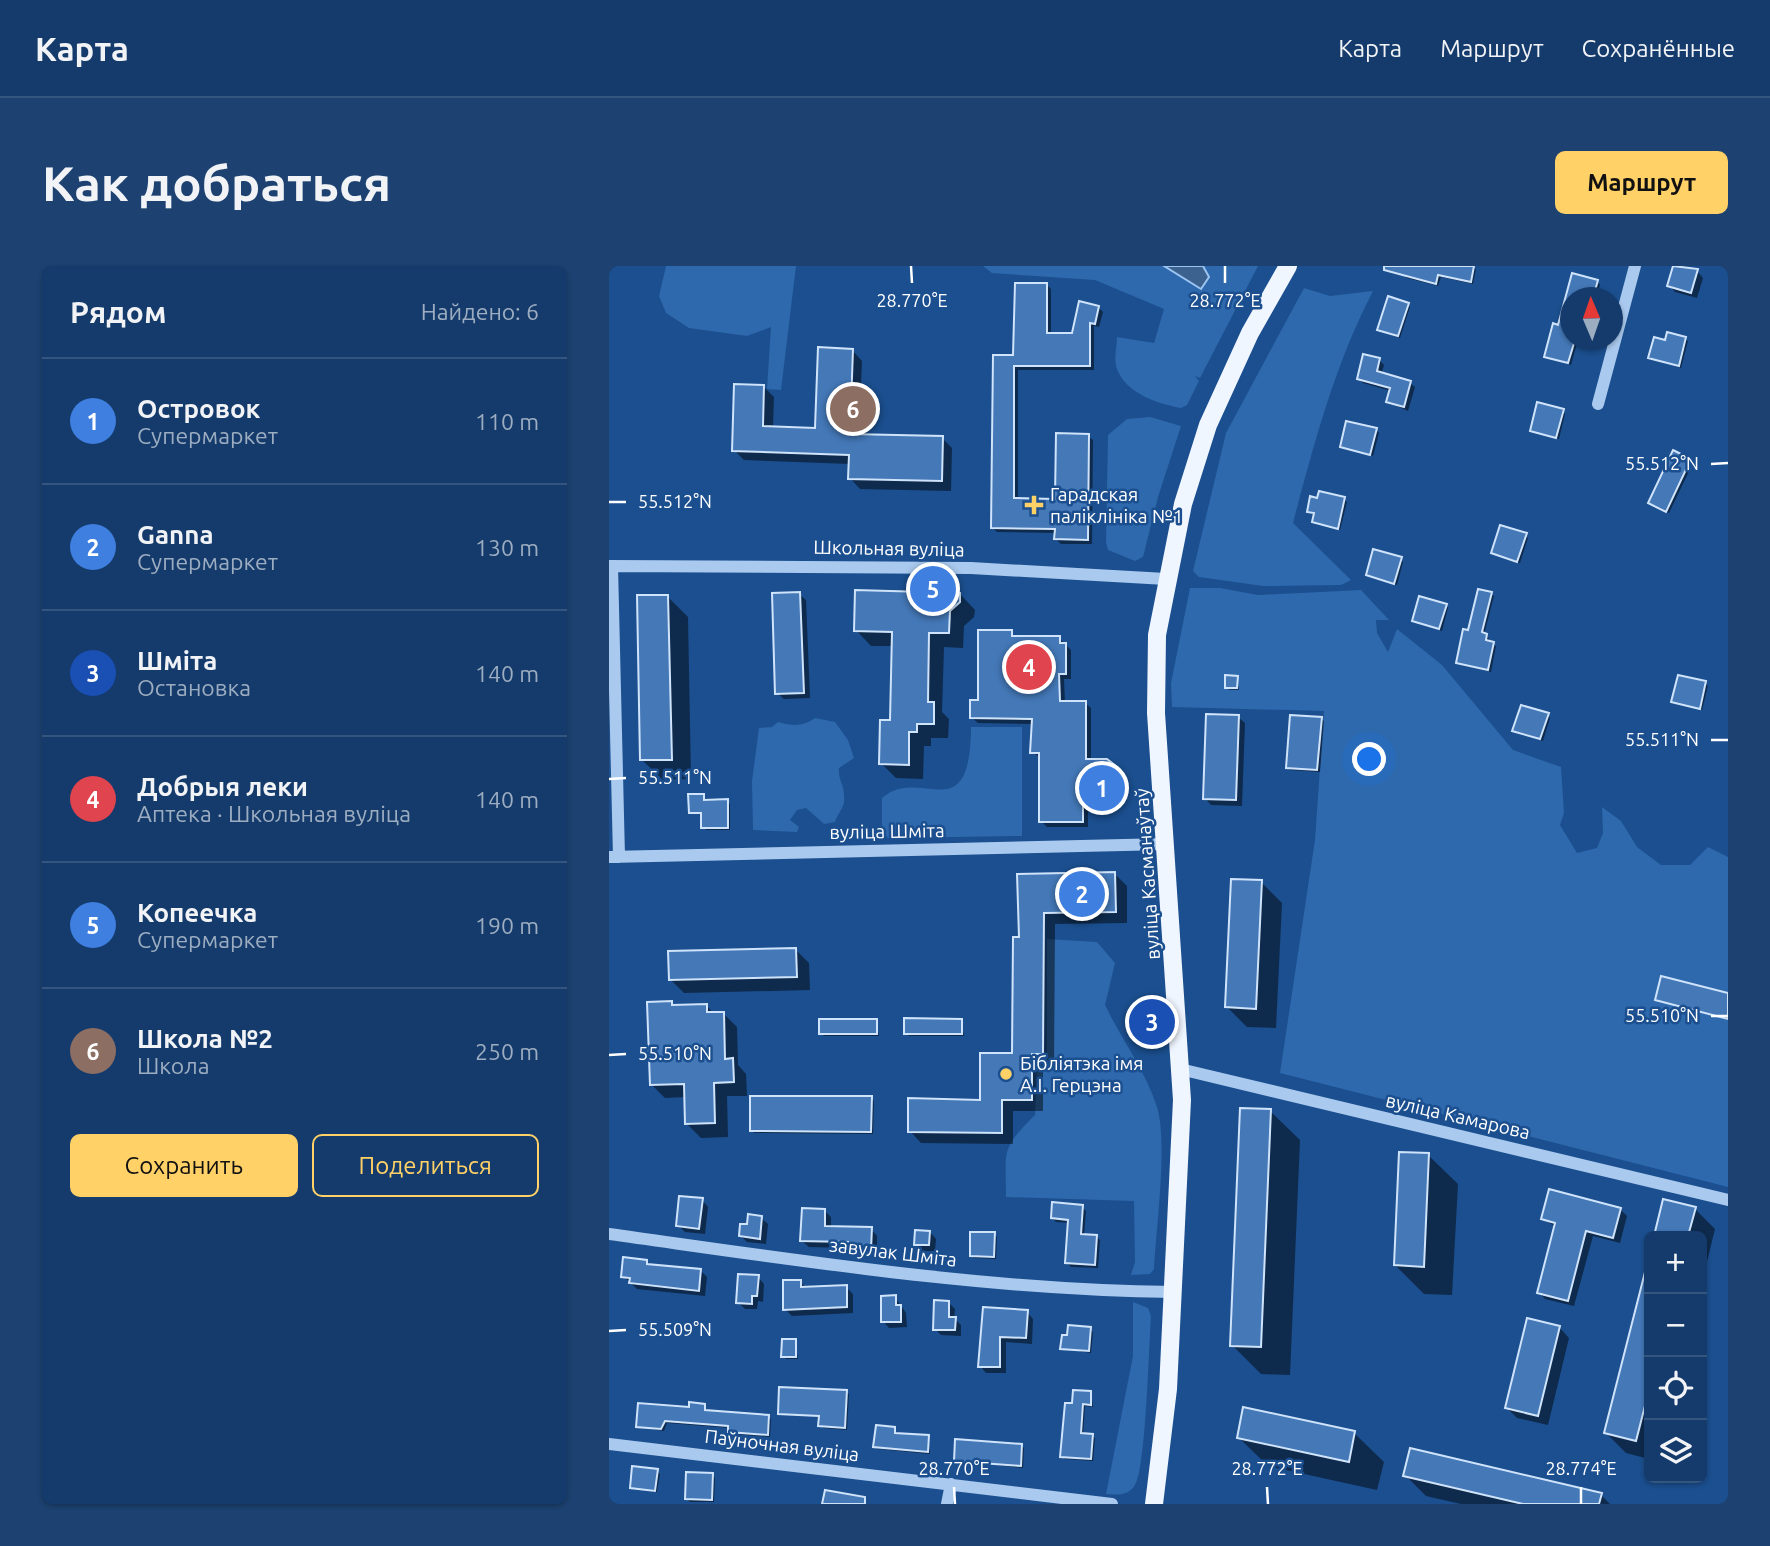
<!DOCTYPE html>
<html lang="ru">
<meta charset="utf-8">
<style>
body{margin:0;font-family:Ubuntu,sans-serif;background:#1d4271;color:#f1f3f6}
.controls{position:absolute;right:21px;bottom:21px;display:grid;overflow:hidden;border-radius:10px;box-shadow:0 2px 5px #0004}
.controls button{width:63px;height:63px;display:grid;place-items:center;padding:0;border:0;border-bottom:2px solid #33557e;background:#143b6b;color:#f1f3f6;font:35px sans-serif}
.compass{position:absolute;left:951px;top:21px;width:63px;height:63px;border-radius:50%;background:#143b6b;box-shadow:0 2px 5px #0004;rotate:358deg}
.you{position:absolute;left:761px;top:494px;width:24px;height:24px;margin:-18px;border:5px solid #fff;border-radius:50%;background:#1a73e8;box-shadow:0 0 0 10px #1a73e833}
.badge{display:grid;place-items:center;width:46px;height:46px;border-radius:50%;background:#ffd166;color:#fff;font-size:23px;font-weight:700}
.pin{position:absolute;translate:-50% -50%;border:4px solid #fff;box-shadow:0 2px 7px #0006}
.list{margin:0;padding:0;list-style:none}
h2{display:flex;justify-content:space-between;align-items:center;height:91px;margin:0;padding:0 28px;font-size:30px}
h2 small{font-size:23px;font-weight:400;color:#9dadc1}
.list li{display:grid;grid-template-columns:46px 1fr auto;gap:21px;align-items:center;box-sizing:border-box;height:126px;padding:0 28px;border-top:2px solid #33557e}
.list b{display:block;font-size:26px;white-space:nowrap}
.list p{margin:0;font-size:23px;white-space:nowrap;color:#9dadc1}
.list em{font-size:23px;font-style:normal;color:#9dadc1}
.actions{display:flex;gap:14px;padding:21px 28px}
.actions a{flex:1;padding:16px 0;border:2px solid #ffd166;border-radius:10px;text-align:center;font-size:24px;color:#ffd166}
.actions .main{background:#ffd166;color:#111}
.icon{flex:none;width:38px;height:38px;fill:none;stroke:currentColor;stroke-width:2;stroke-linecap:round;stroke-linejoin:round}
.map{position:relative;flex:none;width:1119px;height:1238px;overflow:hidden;border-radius:10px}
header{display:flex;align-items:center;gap:42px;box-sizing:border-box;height:98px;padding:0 35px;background:#143b6b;border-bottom:2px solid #33557e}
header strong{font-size:33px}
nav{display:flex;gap:38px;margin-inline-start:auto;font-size:24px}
.intro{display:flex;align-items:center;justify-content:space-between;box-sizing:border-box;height:168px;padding:0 42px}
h1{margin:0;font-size:49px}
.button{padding:18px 32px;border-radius:10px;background:#ffd166;color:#111;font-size:24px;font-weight:700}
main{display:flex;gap:42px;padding:0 42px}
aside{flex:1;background:#143b6b;border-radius:10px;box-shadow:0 2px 5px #0004}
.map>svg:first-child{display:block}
</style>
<header>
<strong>Карта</strong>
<nav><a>Карта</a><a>Маршрут</a><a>Сохранённые</a></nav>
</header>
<div class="intro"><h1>Как добраться</h1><a class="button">Маршрут</a></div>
<main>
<aside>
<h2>Рядом<small>Найдено: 6</small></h2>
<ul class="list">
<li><span class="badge" style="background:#3f7fe0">1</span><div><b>Островок</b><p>Супермаркет</p></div><em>110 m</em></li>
<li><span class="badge" style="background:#3f7fe0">2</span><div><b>Ganna</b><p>Супермаркет</p></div><em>130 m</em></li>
<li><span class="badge" style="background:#1a4fb4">3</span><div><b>Шміта</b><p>Остановка</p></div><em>140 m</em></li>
<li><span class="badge" style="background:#e0444e">4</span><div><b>Добрыя леки</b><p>Аптека · Школьная вуліца</p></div><em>140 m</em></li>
<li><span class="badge" style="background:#3f7fe0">5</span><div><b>Копеечка</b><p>Супермаркет</p></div><em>190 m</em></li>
<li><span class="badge" style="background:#8d6e63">6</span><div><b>Школа №2</b><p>Школа</p></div><em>250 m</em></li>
</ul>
<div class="actions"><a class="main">Сохранить</a><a>Поделиться</a></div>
</aside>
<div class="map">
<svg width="1119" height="1238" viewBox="0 0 1119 1238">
<rect width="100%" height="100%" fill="#1b4f8f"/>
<path fill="#2e69ad" d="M57,0h130l-15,124 -14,-1 4,-62 -24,9 -58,-8 -23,-15 -7,-17z
M374,0h181l37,23 8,-12 -6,-11h55l-58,112 -5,-2 4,5 -12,24 -6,3c-24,-4 -58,-16 -65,-42 -2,-9 1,-20 1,-29l37,6 10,-34 -69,-29 -103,-7z
M695,22l26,8 43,-5c-38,73 -59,153 -80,232l58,57 -10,5 -78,1 -64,-9 -6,-6 33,-138z
M541,151l31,9 -23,71 -15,60 -8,4 -27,-11 -2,-8 2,-107 19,-16z
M581,322h30l38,7 103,-5 28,30h-13l1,13 11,19 9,-23 45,36 71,85 48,17 3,46 -4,12 17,28 20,-5 6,-15 -1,-26 19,14 16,26 24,18h29l18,-18 20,10v330l-448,-114 35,-233 9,-129 -152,-4 -1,-24z
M206,452l20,4 13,18 6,18 -15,10c-1,12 5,16 5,27 2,12 -6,17 -9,27l-11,2 -18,-16 -9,2 -7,10 9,7 -2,5 -44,-2 -1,-49 7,-53 13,-1 6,-5c15,4 24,5 37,-4z
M362,461h51v109l-134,2 -6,-7v-33c39,-34 88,35 89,-71z
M438,673l50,3 18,21 -10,42c17,35 40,65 52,102 11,35 -1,122 -3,162l-4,5 -19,1 4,-13 -1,-61 -128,-4c0,-48 -6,-47 29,-82l2,-57 10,-1z
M524,1036l15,6 3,8c-2,27 -5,153 -16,169 -7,11 -17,10 -29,9l27,-138z"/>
<path fill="#3c6290" stroke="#9cc4f0" stroke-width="2" d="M555,0h39l6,11 -8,12z"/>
<path fill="#0007" d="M798,0h63l6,3 -3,15 -32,-7 -3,9 -31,-8 -3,-3z
M1065,0l23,5 6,7 -6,20 -22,-6 -6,-7z
M964,9l27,9 -3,14h-26v42h7l-7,25 -25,-8 13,-30z
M437,18l5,5v46h22l25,-28 5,5 -4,15 -5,-1v44h-76v130l39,1 31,-65 5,4 -1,104h-31l-5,-5v-6l-59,-1 -5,-5 22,-170z
M799,38l2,3 -10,31 -21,-9z
M1076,73l3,2 -7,27 -31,-10 17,-15z
M243,84l10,11 -3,75 83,2 10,10 -1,43 -91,-2 -10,-11v-14l-106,-4 -10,-10 30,-63 10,10 -1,31 44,2z
M770,94l5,5 -3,10 29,8 5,4 -7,24 -20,-9 3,-11 -28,-8 -4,-4z
M954,145l2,3 -6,25 -28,-8z
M767,164l3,3 -6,23 -31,-10z
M1081,194l3,3 -24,50 -17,-7 -2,-3z
M735,233l3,3 -7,28 -26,-8 1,-7 -6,-4z
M917,269l2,3 -8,25 -27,-10z
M792,293l2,3 -6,23 -30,-10z
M190,328l7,6 4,98 -26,1 -7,-6z
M351,328l15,16 -1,7 -10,9 -1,22 -19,-1 -2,65 7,7 -1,19h-17v8h-7l-1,33 -27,-1 -15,-15 11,-41 1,-76h-22l-15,-16z
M882,328l3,2 -10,39 5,3 -1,4 8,4 -5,26 -34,-9 12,-31z
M58,330l21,21 3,162 -28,1 -21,-20z
M837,340l2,2 -6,23 -28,-10z
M402,366l5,6h43l12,12v29h-7l1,24h20l6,5v52l23,7 7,6v20l-6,9h-27v25h-41l-6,-6v-63l-9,-6 1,-28 -55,-1 -6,-5z
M628,411l2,13h-10l-2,-3z
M1096,417l3,3 -6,24 -29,-9z
M939,449l2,3 -7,23 -29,-11z
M629,451l7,6 -3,83 -31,-1 -6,-7z
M712,453l3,2 -4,51 -30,-2 -2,-3z
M94,530l3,6 21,-1 3,3v26h-24l-3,-15 -13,-3z
M506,608l12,12v37l-72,1 -1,141h-11v46h-30v33l-92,-1 -11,-12 71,-30 32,-46 7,-117 -1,-63z
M652,616l21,21 -6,125 -29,-1 -20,-20z
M186,683l14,14 1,27 -126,3 -13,-13z
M1119,729v25l-71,-21z
M63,737l4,4 31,-1 7,8 9,-1 14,14 1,38 8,9 1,22h-20l1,41 -27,1 -14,-14 -1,-27 -21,1 -14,-14z
M267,754l3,16h-55l-3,-3z
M352,754l3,16h-55l-3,-3z
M262,832l3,3 -1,33 -119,-1 -2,-3z
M661,845l30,29 -10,235 -29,-1 -29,-29z
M819,889l30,29 -6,111 -28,-1 -29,-29z
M93,934l6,7 -3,27 -20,-2 -7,-7z
M1055,935l31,8 20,20 -13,53v-46h-47z
M473,941l4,4 -2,25h12l4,4 -2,28 -27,-1 -4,-4 3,-40 -14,-1 -4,-4z
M1011,943l7,7 -7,27 -27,-7 -19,70 -29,-7 -6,-7 17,-65 -13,-8z
M216,945l6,6v11l40,1 6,7v19h-21l-7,-7 -40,-1 -7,-6z
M152,952l7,6 -2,20 -19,-2 -6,-6z
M321,966l6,7 -1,12h-13l-6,-7z
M385,968l3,3 -1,22 -22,-1 -3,-3z
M1040,994v199l-23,-6 -20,-20z
M37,995l5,5 50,5 6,6 -2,19 -68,-7 -14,-13z
M149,1011l6,7 -1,18 -5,-1 -1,8h-12l-7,-7z
M191,1016l8,7 38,-2 7,7v19l-61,3 -7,-7z
M286,1031l11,16 1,14 -18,1 -6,-7z
M339,1036l7,7 -1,9 7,7v11l-20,-1 -6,-6z
M376,1043l42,3 6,7 -1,25 -26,-2v31h-20l-6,-7z
M950,1061l10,11 -21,87 -31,-7 -10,-10z
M481,1063l3,3 -2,21 -29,-5z
M186,1075l3,18h-12l-3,-3z
M237,1126l3,2 -2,36 -24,-2 -3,-11 -40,-4z
M482,1127l2,14 -8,-1 -2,29 12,3 -2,23 -28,-2 -3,-3 12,-51z
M96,1139l2,7 61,5 3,2 -1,18 -38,-3 -2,-6 -63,-5 -3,8 -26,-5z
M285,1163l3,6 31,2 2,17 -52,-5 -3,-2z
M745,1167l30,29 -7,28 -109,-24 -30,-29z
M412,1179l3,3 -1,20 -67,-8z
M48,1205l3,3 -3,18 -26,-5z
M103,1209l3,3 -1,24h-24l-3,-3z
M796,1209l196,20 9,9h-149l-35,-8z"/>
<path fill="#4478b7" stroke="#cfe3fa" stroke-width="2" d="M775,0h90l-3,16 -33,-7 -2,9 -52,-14z
M1064,0l25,3 -7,24 -24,-7z
M963,7l26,7 -5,18h-22v42h4l-7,23 -24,-6 9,-34 5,2z
M406,17h32v50h25l7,-32 20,5 -4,18 -5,-1v43h-76v132l41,1 1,-66 33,1 -1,106 -34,-1 1,-10 -64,-1 2,-173h20z
M779,30l21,7 -11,33 -21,-6z
M1058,66l19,5 -7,29 -31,-8 6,-21 11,3z
M209,81l35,2 -3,85 93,2 -1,45 -94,-2 1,-24 -117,-4 2,-67 30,1 -1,41 52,2z
M754,88l17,4 -3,13 34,10 -7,26 -18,-5 4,-14 -33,-9z
M928,136l27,7 -8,29 -26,-7z
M737,155l31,7 -7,27 -30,-8z
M1064,184l18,9 -25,53 -18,-9z
M710,225l26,6 -7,32 -26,-7 2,-9 -7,-1 3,-16 7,2z
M891,259l27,8 -10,29 -26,-9z
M764,283l29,8 -8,27 -28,-9z
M869,323l14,3 -10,40 5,2 -1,6 8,2 -6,28 -32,-7 7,-34 5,1z
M246,324l105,3v9l-10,9 -1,22h-20l-1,69h6v22h-17v8h-8v33l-30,-1 1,-44h10l2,-88 -38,-1z
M191,326l4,101 -29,1 -3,-101z
M28,329h31l4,165h-32z
M810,330l28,8 -8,25 -27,-8z
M369,364h34v6h48v7h6v31h-7l1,27h26v58h21l9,7v21l-7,9 -26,1v25h-44v-69h-9l2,-34 -62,-1v-18h8z
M616,409l13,1 -1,12h-12z
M1069,409l28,6 -6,28 -29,-7z
M912,439l28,8 -9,26 -28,-8z
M597,448l33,1 -3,85 -33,-1z
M681,449l32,2 -5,53 -31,-2z
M79,528h16v6l24,-1v29h-27v-15h-12z
M506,606l1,40 -72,1 -1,141h-11v46h-30v33l-94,-1v-34l72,2v-47h32l1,-116h6l-2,-63z
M622,613l31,1 -6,129 -31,-2z
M187,682l1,29 -128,3 -1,-29z
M1052,710l67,17v26l-73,-19z
M63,735v4l35,-1v8h17l1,47 8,-1 1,24 -20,1 1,40 -30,1 -1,-40 -34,1 -3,-83z
M295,752l58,1v15h-58z
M210,753h58v15h-58z
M141,830h122l-1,36 -121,-1z
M631,842l31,1 -10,238 -31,-1z
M790,886l30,1 -5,114 -30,-2z
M940,923l72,19 -8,30 -27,-7 -18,70 -31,-8 18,-70 -14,-4z
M70,930l24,2 -4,31 -23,-3z
M1054,933l33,8 -8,29h-34z
M443,936l31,3 -2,29 16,1 -2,30 -30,-2 3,-43 -17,-2z
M193,942l23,1v17l47,1 -1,23 -24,-1 1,-7 -48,-1z
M139,948l14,2 -2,23 -21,-3 1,-12h7z
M306,964l15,1 -1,14h-15z
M361,966h25l-1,25 -24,-1z
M14,991l24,3v4l54,5 -2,22 -70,-8 1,-5 -9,-1z
M1036,1006h4v118l-13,51 -32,-8z
M129,1008l21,1 -2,21h-5v8l-16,-1z
M174,1014h18v7l46,-2v22l-64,3z
M287,1029v10h5v17h-20v-26z
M325,1034l15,1v16h7l-1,13h-22z
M374,1041l45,3 -2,28 -26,-1v30h-22z
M918,1052l33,8 -22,90 -33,-8z
M459,1059l23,2 -2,24 -29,-2 2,-14h5z
M173,1073h14v18h-15z
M170,1121l68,3 -2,38 -27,-2 1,-10 -41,-2z
M464,1124l18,1v14l-8,-1 -2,29 12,1 -2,25 -31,-2 5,-54h7z
M80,1136l16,2v6l64,5 -1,20 -40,-3v-6l-63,-5 -4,8 -25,-2 2,-24 51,4z
M634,1141l112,24 -6,31 -112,-24z
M267,1159l19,2v6l34,2 -1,17 -55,-5z
M346,1173l67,5 -1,22 -67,-5z
M801,1182l192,45 -3,11h-76l-120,-28z
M23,1200l26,3 -3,22 -25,-3z
M77,1206l27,1 -1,27 -27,-1z
M216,1224l40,7v7h-43z"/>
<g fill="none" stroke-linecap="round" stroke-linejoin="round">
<path stroke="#a9c9ee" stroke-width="12" d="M989,138l37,-138
M0,300l362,2 195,11
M3,300l7,291
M0,591l558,-13
M571,803l548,131
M0,968c187,26 375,56 565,58
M0,1178l503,60
M338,1238l4,-20"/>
<path stroke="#f0f6ff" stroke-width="18" d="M545,1238l14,-115 14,-289 -26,-387 1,-78 26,-131 25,-79 42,-92 38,-67"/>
</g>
<path fill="none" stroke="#fff" stroke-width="2.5" d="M302,0l1,17M616,0v17M1102,198l17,-1M0,236h17M1102,474h17M0,513l17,-1M1102,750h17M0,789l17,-1M0,1065l17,-1M345,1221l1,17M658,1221l1,17M972,1221v17"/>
<g fill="#ffd166" stroke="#1b4f8f" stroke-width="2.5">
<path d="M421.5 228.5h7v7h7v7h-7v7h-7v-7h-7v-7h7z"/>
<circle cx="397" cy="808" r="7"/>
</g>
<g text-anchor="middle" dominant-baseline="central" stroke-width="5" stroke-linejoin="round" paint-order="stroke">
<g font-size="19" fill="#fff" stroke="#1b4f8f" text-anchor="start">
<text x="441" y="228">Гарадская<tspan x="441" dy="22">паліклініка №1</tspan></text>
<text x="411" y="797">Бібліятэка імя<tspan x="411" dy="22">А.І. Герцэна</tspan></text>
</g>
<g font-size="19" fill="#fff" stroke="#1b4f8f">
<text transform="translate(280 282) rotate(1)">Школьная вуліца</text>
<text transform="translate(278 565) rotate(-1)">вуліца Шміта</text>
<text transform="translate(538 608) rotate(-94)">вуліца Касманаўтаў</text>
<text transform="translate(849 850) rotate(13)">вуліца Камарова</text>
<text transform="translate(284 986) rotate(7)">завулак Шміта</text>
<text transform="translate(173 1179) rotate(7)">Паўночная вуліца</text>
</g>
</g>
<g font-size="18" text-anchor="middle" fill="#fff" stroke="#1b4f8f" stroke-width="5" stroke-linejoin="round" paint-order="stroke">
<text x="303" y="41">28.770°E</text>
<text x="616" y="41">28.772°E</text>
<text x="1053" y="204">55.512°N</text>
<text x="66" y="242">55.512°N</text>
<text x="1053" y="480">55.511°N</text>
<text x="66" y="518">55.511°N</text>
<text x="1053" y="756">55.510°N</text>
<text x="66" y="794">55.510°N</text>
<text x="66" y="1070">55.509°N</text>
<text x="345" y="1209">28.770°E</text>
<text x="658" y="1209">28.772°E</text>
<text x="972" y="1209">28.774°E</text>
</g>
</svg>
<div class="controls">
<button>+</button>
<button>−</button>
<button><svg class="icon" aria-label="locate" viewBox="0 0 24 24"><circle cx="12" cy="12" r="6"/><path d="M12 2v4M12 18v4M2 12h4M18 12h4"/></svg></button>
<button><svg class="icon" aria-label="layers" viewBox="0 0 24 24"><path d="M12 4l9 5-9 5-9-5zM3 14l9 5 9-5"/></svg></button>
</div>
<svg class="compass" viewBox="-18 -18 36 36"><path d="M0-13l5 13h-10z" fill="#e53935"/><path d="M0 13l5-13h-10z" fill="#9dadc1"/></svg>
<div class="you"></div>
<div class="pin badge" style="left:493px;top:522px;background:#3f7fe0">1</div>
<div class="pin badge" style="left:473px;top:628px;background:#3f7fe0">2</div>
<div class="pin badge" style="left:543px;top:756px;background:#1a4fb4">3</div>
<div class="pin badge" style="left:420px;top:401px;background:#e0444e">4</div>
<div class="pin badge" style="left:324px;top:323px;background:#3f7fe0">5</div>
<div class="pin badge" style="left:244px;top:143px;background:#8d6e63">6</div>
</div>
</main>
